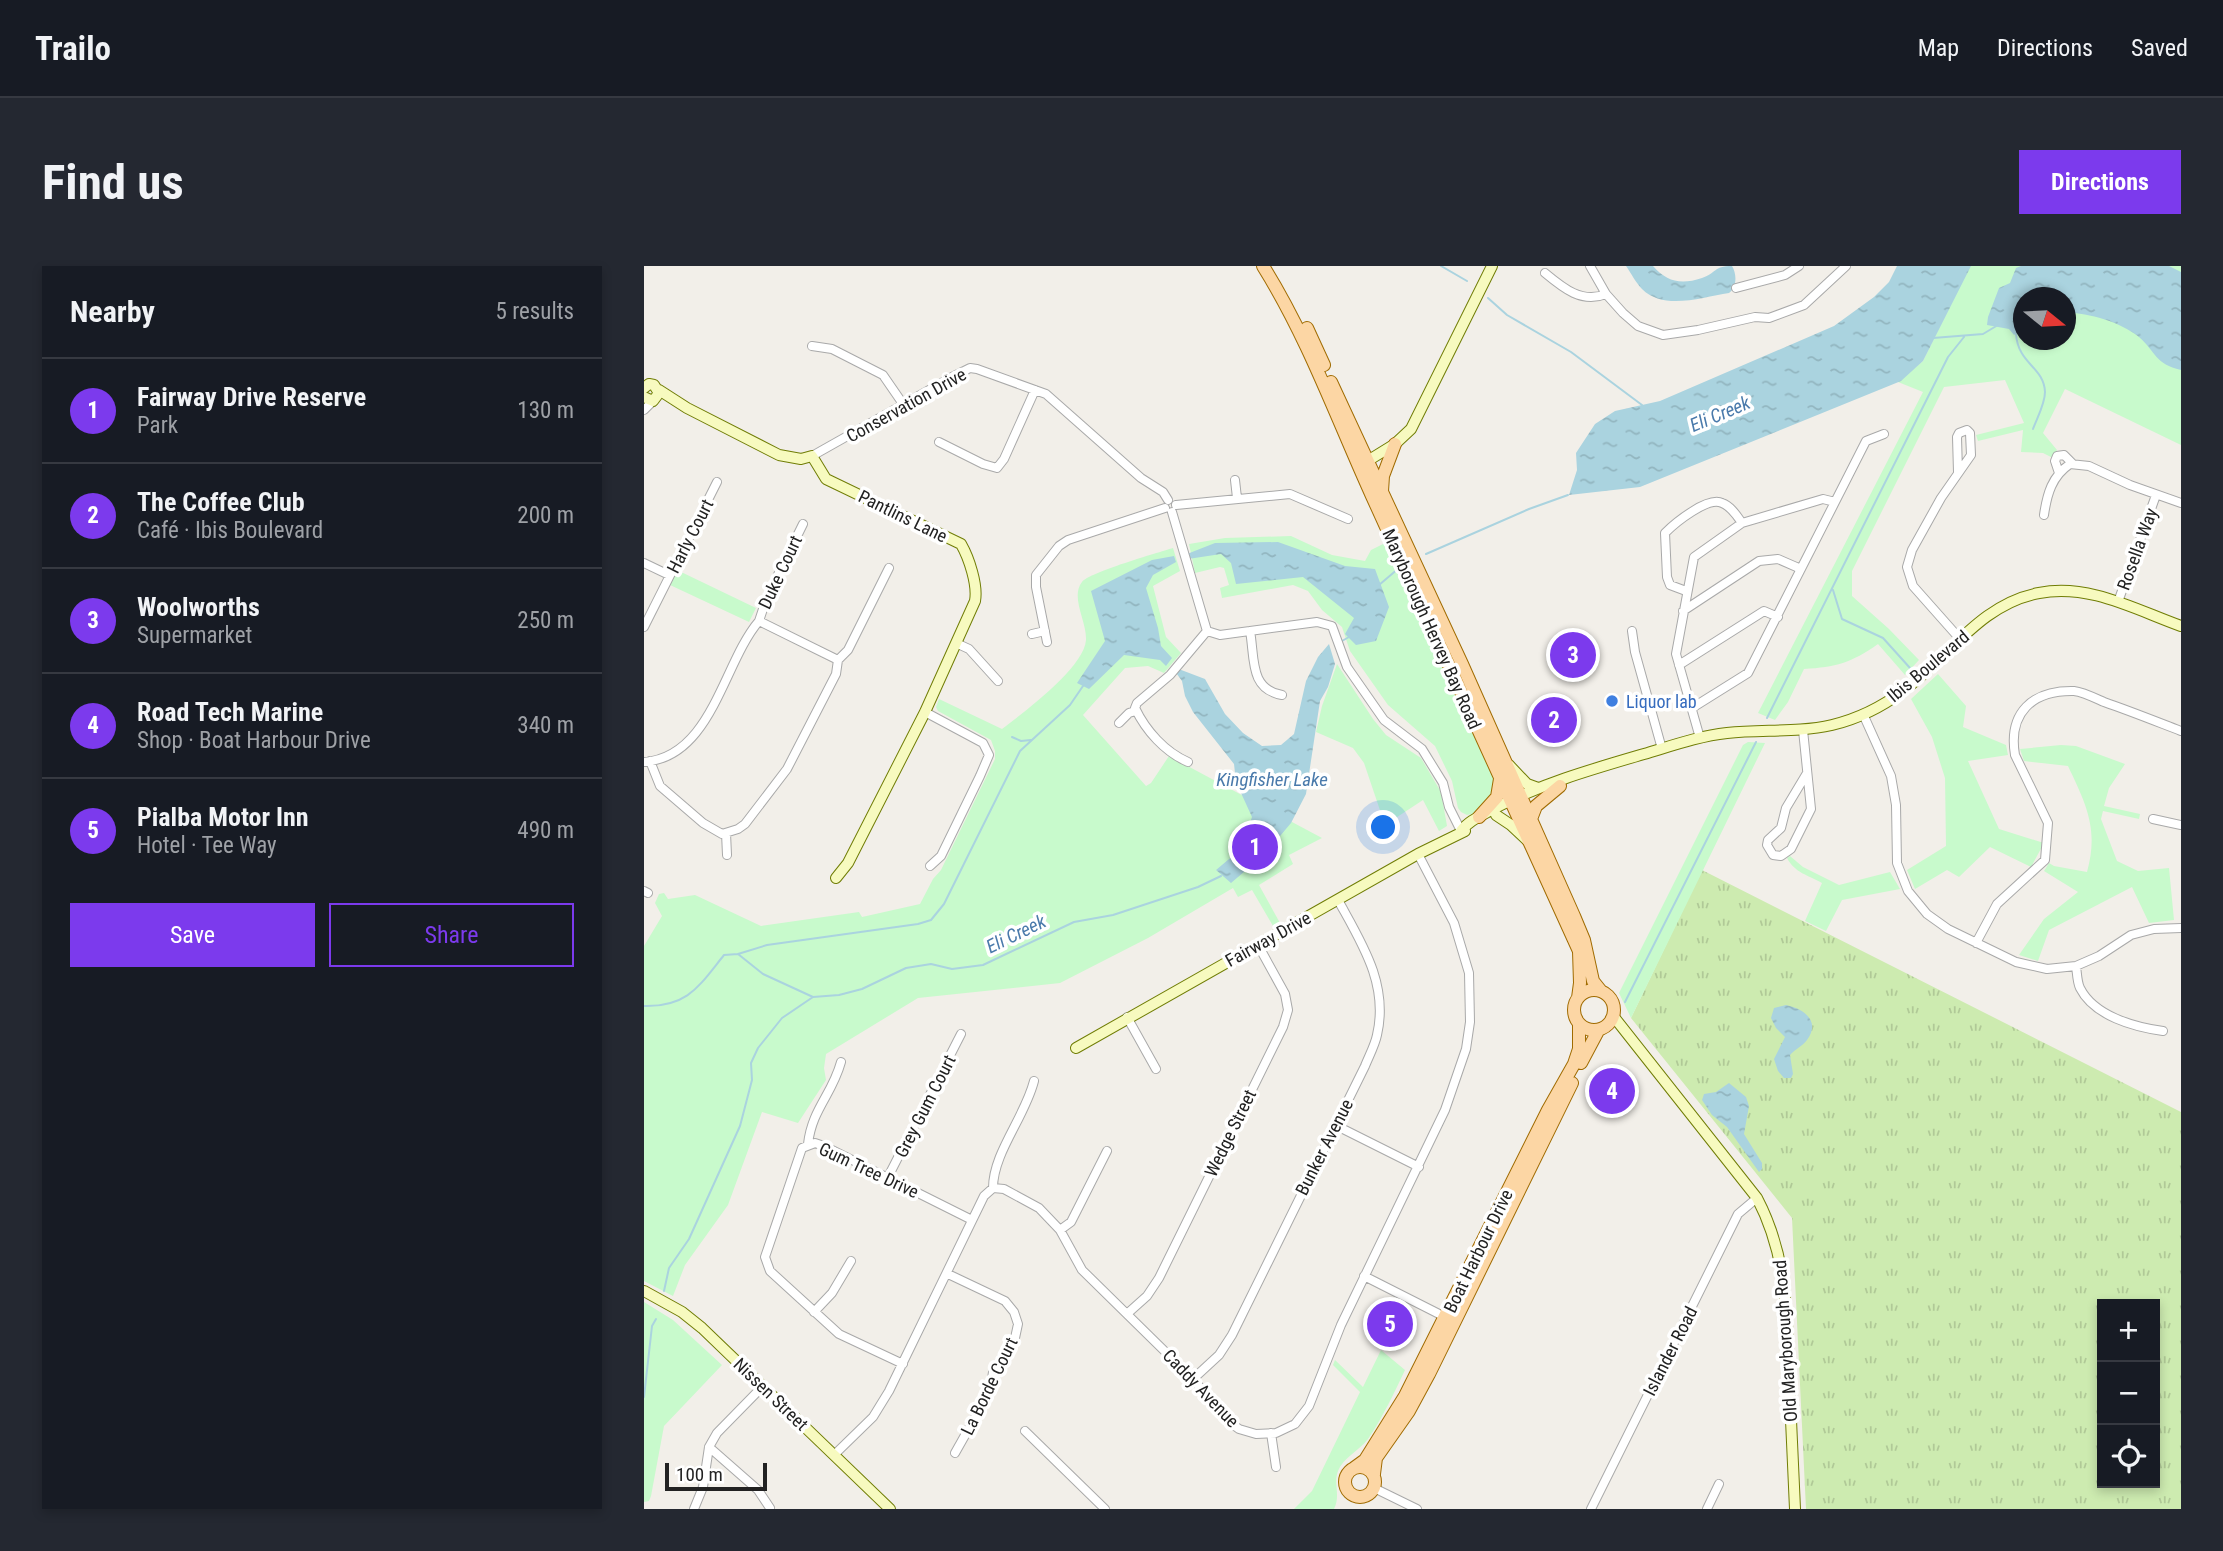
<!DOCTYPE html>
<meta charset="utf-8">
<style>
body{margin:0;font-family:"Roboto Condensed",sans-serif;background:#242831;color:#f1f3f6}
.controls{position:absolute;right:21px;bottom:21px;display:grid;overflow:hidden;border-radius:0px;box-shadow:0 4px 10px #0003}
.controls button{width:63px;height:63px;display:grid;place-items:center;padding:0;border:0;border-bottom:2px solid #363941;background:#171b24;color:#f1f3f6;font:35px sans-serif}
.compass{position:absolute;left:1369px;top:21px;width:63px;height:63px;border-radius:50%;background:#171b24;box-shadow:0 4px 10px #0003;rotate:108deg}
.scale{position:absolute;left:21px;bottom:18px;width:102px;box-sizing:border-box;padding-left:7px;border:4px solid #222;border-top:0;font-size:19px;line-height:24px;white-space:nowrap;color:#222;-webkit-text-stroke:5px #fff;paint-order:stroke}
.you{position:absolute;left:740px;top:562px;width:24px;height:24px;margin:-18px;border:5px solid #fff;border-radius:50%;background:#1a73e8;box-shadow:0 0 0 10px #1a73e833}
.badge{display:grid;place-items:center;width:46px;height:46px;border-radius:50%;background:#7c3aed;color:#fff;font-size:23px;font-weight:700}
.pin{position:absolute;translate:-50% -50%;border:4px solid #fff;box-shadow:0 2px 7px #0006}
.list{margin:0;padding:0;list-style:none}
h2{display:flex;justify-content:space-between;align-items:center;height:91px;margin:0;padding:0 28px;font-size:30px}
h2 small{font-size:23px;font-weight:400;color:#9ea1a6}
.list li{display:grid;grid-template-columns:46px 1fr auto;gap:21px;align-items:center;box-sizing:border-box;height:105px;padding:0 28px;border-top:2px solid #363941}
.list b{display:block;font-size:26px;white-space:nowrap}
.list p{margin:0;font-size:23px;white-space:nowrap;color:#9ea1a6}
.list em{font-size:23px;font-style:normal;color:#9ea1a6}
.actions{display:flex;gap:14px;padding:21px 28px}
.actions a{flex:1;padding:16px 0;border:2px solid #7c3aed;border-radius:0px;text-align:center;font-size:24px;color:#7c3aed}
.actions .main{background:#7c3aed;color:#fff}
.icon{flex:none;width:38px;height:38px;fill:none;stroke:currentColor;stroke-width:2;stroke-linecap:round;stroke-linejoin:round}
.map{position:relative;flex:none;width:1537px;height:1243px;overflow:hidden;border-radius:0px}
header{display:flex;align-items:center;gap:42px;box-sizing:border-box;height:98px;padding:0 35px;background:#171b24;border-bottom:2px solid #363941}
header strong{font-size:33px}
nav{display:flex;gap:38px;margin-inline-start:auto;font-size:24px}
.intro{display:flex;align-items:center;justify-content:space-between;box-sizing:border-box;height:168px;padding:0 42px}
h1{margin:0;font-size:49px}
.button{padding:18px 32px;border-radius:0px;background:#7c3aed;color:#fff;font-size:24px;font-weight:700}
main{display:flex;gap:42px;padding:0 42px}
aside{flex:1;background:#171b24;border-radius:0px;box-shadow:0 4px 10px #0003}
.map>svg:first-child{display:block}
</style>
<header>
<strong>Trailo</strong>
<nav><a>Map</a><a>Directions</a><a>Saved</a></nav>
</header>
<div class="intro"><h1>Find us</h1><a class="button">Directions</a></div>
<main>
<aside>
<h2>Nearby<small>5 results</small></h2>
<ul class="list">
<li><span class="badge">1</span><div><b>Fairway Drive Reserve</b><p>Park</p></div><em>130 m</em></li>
<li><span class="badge">2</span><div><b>The Coffee Club</b><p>Café · Ibis Boulevard</p></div><em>200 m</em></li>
<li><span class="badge">3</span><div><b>Woolworths</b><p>Supermarket</p></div><em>250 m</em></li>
<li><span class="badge">4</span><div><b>Road Tech Marine</b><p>Shop · Boat Harbour Drive</p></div><em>340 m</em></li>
<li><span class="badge">5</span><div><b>Pialba Motor Inn</b><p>Hotel · Tee Way</p></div><em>490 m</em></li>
</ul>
<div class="actions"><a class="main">Save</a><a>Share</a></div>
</aside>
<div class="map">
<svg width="1537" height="1243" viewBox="0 0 1537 1243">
<defs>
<pattern id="grass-tufts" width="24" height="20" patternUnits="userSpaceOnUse" patternTransform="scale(1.75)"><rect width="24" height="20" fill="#cdebb0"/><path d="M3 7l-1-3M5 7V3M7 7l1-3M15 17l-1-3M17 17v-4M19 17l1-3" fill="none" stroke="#b0c997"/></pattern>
<pattern id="water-ripples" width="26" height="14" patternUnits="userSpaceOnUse" patternTransform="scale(1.75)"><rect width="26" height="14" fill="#aad3df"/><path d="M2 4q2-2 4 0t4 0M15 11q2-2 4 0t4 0" fill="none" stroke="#92b5bf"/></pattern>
</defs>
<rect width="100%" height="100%" fill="#f2efe9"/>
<path fill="url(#grass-tufts)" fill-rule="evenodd" d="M1058,604l479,242v397h-375l-14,-291 -161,-200zM1458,1038h53v179h-53z"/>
<path fill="#c8facc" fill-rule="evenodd" d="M1326,0h211v179l-116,-56 -22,44 14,17 -4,8 -10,-5 -22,-1 2,-22 -45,11 -2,-6 48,-12 -19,-43 -61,7 -92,184v25l37,33 30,31 -14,15 -27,-31c-27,19 -42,23 -74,25l-16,33 -13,18 -17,-7 165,-321 -25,-10 25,-21zM1380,32h42v42h-42z
M647,270l41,19 33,6 6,-11 14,-7 109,233 1,13 -16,23 -12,3 -6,-3 -3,-4 -6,-27 -17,-35 -47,-41 -38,-54 -8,-24 -20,-17 -14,-19 -15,-6 -71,13 -2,-10 9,-3 -5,-17 -4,-1 -25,6 -6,-29 36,-6z
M529,282l7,23 -27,15 13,51 15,16 -17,20 -16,-7 -23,2 -42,47 63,71 5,-3 18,-27 153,82 -33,17 4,9 -34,21 21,38 -7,3 -21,-36 -14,7 -5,-9 -85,50 -88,45 -142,15 -92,56 -2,14 2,12 -28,43 -36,-11 -34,93 -43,60 -12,31 -29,-15v-335l18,-30 -7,-13 4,-9 5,-1 4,6 27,-4 66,31 98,-14 3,5 58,-13 13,-25 8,-9 54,-111v-8l-4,-11 -53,-29 -2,-4 3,-8 63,30c22,-17 82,-61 84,-89 1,-18 -16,-43 -4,-58 8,-10 75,-29 91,-34z
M33,304l79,38 -7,14 -79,-37z
M693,398l36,55 13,16 35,23 20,34 6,34 -8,5 -16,-31 -38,25 -21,-62 -11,-15 -37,-16 6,-26z
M1294,408l28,32 -3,21 43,18 2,10 -40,6 31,68 45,14 -13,24 -41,-20 -31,30 -12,-7 -32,19 -8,-19 39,-24 -1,-68 -13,-41 -21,-38z
M1104,476l17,1 -134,275 -12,-25 124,-248z
M1417,479l15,1 49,18 -16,24 -5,18 36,8 -1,5 -36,-8 -2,8 16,42 21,10 31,-3 5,52 -25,3 -17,-36 -83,43 -11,31 -19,-6 25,-36 34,-27 -34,-21 5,-8 5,3 33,6c12,-43 -1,-68 -19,-106l-44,-5 -4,-12z
M1146,590l13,11 36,18 51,-13 10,17 -58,11 -16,31 -21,-10 17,-38c-14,-8 -27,-10 -35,-25z
M0,1036l29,18 49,45 -58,61 -13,70 -2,5 -5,1z
M737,1084l24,20c-11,23 -22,47 -37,69 -8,11 -25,19 -30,32 -5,13 3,24 -4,38h-40l18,-18 48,-99 -27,-27 2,-5 28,27z"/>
<path fill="url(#water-ripples)" d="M982,0h27c14,16 28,19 49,12 15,-5 11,-12 30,-12 5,8 5,21 -3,27 -27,4 -65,18 -87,-4 -6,-6 -11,-16 -16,-23z
M1253,0h74l-48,95 -22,20 -261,106 -71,8 8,-25 -1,-17 19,-29 20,-13 45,-10 174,-75 40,-29 15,-15z
M1377,0h148l12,6v98c-26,-6 -25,-18 -42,-33 -20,-16 -49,-23 -73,-25v-14h-42l-1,30 -9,7 -5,-6 -22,-4 1,-8 11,-29 11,-5 6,-15z
M634,276l67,24 30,3 14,38 -13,34 -20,4 -11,-11 9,-16 -51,-41 -67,7 -5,-21 -10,-9 -33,5 -1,-5 28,-11z
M530,290l2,6 -23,13 -7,13 12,40 3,18 11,12 -6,8 -6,-6 -36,-5 -35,34 -12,-6 28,-42 -14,-50 61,-31z
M685,378l6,20 -7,23 -8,14 -14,93 -15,29 -26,31 -34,29 -15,-13 25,-21 11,-32 -16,-35 -2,-18 -41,-52 -8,-16 -3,-15 -8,-11 2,-2 29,11 20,35 18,19 19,13 19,-1 13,-11 12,-53 12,-24z
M1142,739c18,4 35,16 21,35 -4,6 -12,9 -17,15l3,19 -2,4h-7l-6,-7 -4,-12 11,-22 -9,-9 -5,-10 3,-10z
M1085,817l17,14 3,9 -5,28 18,29v6l-3,3 -32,-45 -15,-12 -10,-15 2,-6 12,-2z"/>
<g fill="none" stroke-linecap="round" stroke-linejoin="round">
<path stroke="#aad3df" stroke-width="2" d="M797,0l26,15
M844,32l19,17 64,37 71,53
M1372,68c2,30 28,33 29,58 0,12 -8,26 -12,37
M1289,72l50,-4 15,-9
M782,288l103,-45 39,-14
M735,319l20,-17
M1189,324l9,29 41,19 27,30
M698,375l7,-4
M1123,452l181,-361 16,-20
M368,471l9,4 10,-1
M94,688l29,-9 151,-21 13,-4 13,-16 76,-153 50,-46 13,-19
M981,736l131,-260
M0,740c44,1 55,-20 80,-51l14,-1 25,20 50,23
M20,1025l5,-23 20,-29 51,-113 12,-46 -1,-17 7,-15 24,-30 31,-21 26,-2 23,-6 44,-21 25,-4 21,5 31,-4 91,-43 39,-7 85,-28 23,-11
M0,1131l8,-71 4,-7"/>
<defs>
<path id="street" d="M946,0l16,28 17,19 15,13 25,9 35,-5 57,-13 14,1 35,-13 42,-39
M901,7c18,15 37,31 61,21
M1092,22l49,-13 14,-9
M168,80l20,3 51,26 20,29
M0,144l9,-9
M295,176l44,22 14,4 7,-9 31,-69
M168,190l140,-79 18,-9 7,1 69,25 95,84 22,14 5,8
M1314,206l-1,-35 2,-4 8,-3 3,3 1,22 -30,43 -29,52 -5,17 6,19 47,53
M1415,207l-4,-12 2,-5 7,-1 9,9
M591,214l2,18
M1191,236l31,-61 18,-7
M532,239l114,-11 58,25
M528,246l35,119 13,4 97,-13 15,4 15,41 37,53 38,29 21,34 6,24 12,24
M1400,249c3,-21 8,-39 26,-51l19,2 41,19 51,18
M0,297l25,12
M1042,325l-16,-6 -3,-8 -2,-44c10,-10 43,-37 57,-30 9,3 15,13 20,20
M1474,336l38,-107
M1039,345l76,-50 19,-2 23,10
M115,355l8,-24 36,-73
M0,361l73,-145
M606,365c5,27 -1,58 32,64
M988,365l3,21 27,97
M388,368l13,-3
M403,376l-11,-55v-12l23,-29 9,-6 97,-32
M312,377l13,6 29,32
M194,394l10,-10 41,-82
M1035,399l85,-54 14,6
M1048,442l56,-35 87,-171 -12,-3 -81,24 -48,34 -18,97 24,84
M281,446l58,31 6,12 -9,21 -39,80 -11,10
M1219,448l28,62 5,29 1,58 11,28 19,23 21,15 68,33 31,7 29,-3 23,-10 32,-21 23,-6 27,-1
M475,457l10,-10 6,-2
M1159,464l8,79 -20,40 -10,7 -8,-1 -6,-10 1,-5 13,-12 5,-20 21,-35
M0,496c68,-5 79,-99 115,-141l79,39 -2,14 -49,95 -42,55 -7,5 -16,5 -19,-11 -43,-37 -10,-25
M544,496c-23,-10 -42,-31 -53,-54l2,-5 33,-28 37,-44
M1509,553l28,6
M82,567l1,22
M0,625l4,2
M1332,677l21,-39 48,-44 3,-37 -33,-68c-7,-42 17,-65 59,-64 9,1 21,7 30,11 26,9 51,19 77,29
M1432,700c1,6 1,16 4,22 14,28 54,39 83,43
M483,751l29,52
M691,859l84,42
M164,878c4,-35 24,-49 33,-82
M244,911l73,-143
M349,922c0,-35 32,-71 41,-107
M416,964l11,-8 36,-71
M304,1008l57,27 9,11 4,12 -3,14 -22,34 -3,19 -35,62
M720,1010l85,43
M170,1046l18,-19 19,-32
M484,1047l19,-17 12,-18 124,-251 5,-17 -3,-16 -27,-49
M259,1098l-64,-30 -69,-63 -5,-14 37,-109 13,-5 9,3 148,74
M549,1113l26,-24 13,-20 133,-269c4,-10 10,-21 12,-31 12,-51 -16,-93 -39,-135
M381,1165l80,78
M627,1167l5,34
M65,1181l49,43 12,18
M190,1189l39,-38 16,-26 95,-195 9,-8 11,1 35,19 21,22 22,40 111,109 35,42 11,8 17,5 20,-1 19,-9 14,-18 32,-81 104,-215 21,-61 4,-27 -1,-49 -15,-50 -36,-69
M730,1222l43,21
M50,1243l9,-22 6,-40 8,-14 46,-47
M947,1243l147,-295 19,-16
M1063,1243l12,-25"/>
<path id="secondary" d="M0,122l5,-4 5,1 5,8 -6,8 -9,-4
M15,124l28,18 92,47 22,4 11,-3 14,23 135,65c8,14 17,41 14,57l-50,111 -77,151 -12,15
M717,199l34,-21 16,-15 81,-163
M865,499l18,19 11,4
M852,549l15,10 16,15
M817,565c8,-11 22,-16 34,-23 48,-25 98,-39 149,-54 27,-8 55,-18 83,-21 35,-4 70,0 105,-8 25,-6 51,-19 71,-34 46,-34 77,-87 136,-98 50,-10 97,17 142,33
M970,751l143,181c30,57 30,114 32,177 2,45 4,89 6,134
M432,782l342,-194 47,-23
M0,1025l38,21 20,16 188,181"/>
<path id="primary" d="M619,0c45,72 74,153 109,230 69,152 138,303 207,455l1,32 -2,15
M663,62l17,37
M687,116l131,282 112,252 10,24 9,41 8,10
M738,225l1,-15 12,-32
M835,551l18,-20 3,-18
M887,553l5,-13 24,-20
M930 744a20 20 0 1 1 40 0a20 20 0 1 1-40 0Z
M937,797l17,-32
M701 1216a15 15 0 1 1 30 0a15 15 0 1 1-30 0Z
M710,1202l11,-8 40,-64 143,-286 26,-46 5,-15v-25
M730,1208l2,-16 33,-47 20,-37 143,-291"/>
</defs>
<use href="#street" stroke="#a9a9a9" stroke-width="10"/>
<use href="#secondary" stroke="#707d05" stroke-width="12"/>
<use href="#primary" stroke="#a06b00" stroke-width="14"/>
<use href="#street" stroke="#fff" stroke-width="8"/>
<use href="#secondary" stroke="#f7fabf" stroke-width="10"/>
<use href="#primary" stroke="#fcd6a4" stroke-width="12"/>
</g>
<circle fill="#3f7fe0" stroke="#fff" stroke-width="2.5" cx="968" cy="435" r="7"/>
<g text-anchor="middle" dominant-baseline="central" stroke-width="7" stroke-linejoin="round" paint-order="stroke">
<g font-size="18" fill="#222" stroke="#fff">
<text transform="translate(262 139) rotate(-29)">Conservation Drive</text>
<text transform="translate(259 250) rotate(26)">Pantlins Lane</text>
<text transform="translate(46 270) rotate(-63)">Harly Court</text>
<text transform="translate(1493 283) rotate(-70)">Rosella Way</text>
<text transform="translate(136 306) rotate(-65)">Duke Court</text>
<text transform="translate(788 363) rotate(66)">Maryborough Hervey Bay Road</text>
<text transform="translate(1284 400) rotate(-40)">Ibis Boulevard</text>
<text transform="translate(624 673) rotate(-29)">Fairway Drive</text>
<text transform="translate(281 840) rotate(-63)">Grey Gum Court</text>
<text transform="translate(586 867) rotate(-64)">Wedge Street</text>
<text transform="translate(680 881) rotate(-63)">Bunker Avenue</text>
<text transform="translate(225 904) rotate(25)">Gum Tree Drive</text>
<text transform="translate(834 985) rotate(-64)">Boat Harbour Drive</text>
<text transform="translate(1141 1075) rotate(-94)">Old Maryborough Road</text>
<text transform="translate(1026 1085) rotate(-63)">Islander Road</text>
<text transform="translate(345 1120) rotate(-64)">La Borde Court</text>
<text transform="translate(557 1122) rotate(46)">Caddy Avenue</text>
<text transform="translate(127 1128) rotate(44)">Nissen Street</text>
</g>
<g font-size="18" fill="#366cbe" stroke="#fff" text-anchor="start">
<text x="982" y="435">Liquor lab</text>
</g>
<g font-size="19" font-style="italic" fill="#4a7aab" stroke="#fff">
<text transform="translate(1076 148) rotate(-23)">Eli Creek</text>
<text x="628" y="513">Kingfisher Lake</text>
<text transform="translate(372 668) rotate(-26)">Eli Creek</text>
</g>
</g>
</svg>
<div class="controls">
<button>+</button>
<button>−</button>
<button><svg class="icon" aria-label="locate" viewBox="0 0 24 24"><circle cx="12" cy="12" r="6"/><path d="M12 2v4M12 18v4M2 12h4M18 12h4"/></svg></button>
</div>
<svg class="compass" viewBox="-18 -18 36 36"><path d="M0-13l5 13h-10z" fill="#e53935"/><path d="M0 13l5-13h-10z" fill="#9ea1a6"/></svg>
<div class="scale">100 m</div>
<div class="you"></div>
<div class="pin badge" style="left:611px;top:581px">1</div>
<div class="pin badge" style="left:910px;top:454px">2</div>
<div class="pin badge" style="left:929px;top:389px">3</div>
<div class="pin badge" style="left:968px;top:825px">4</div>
<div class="pin badge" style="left:746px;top:1058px">5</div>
</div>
</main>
